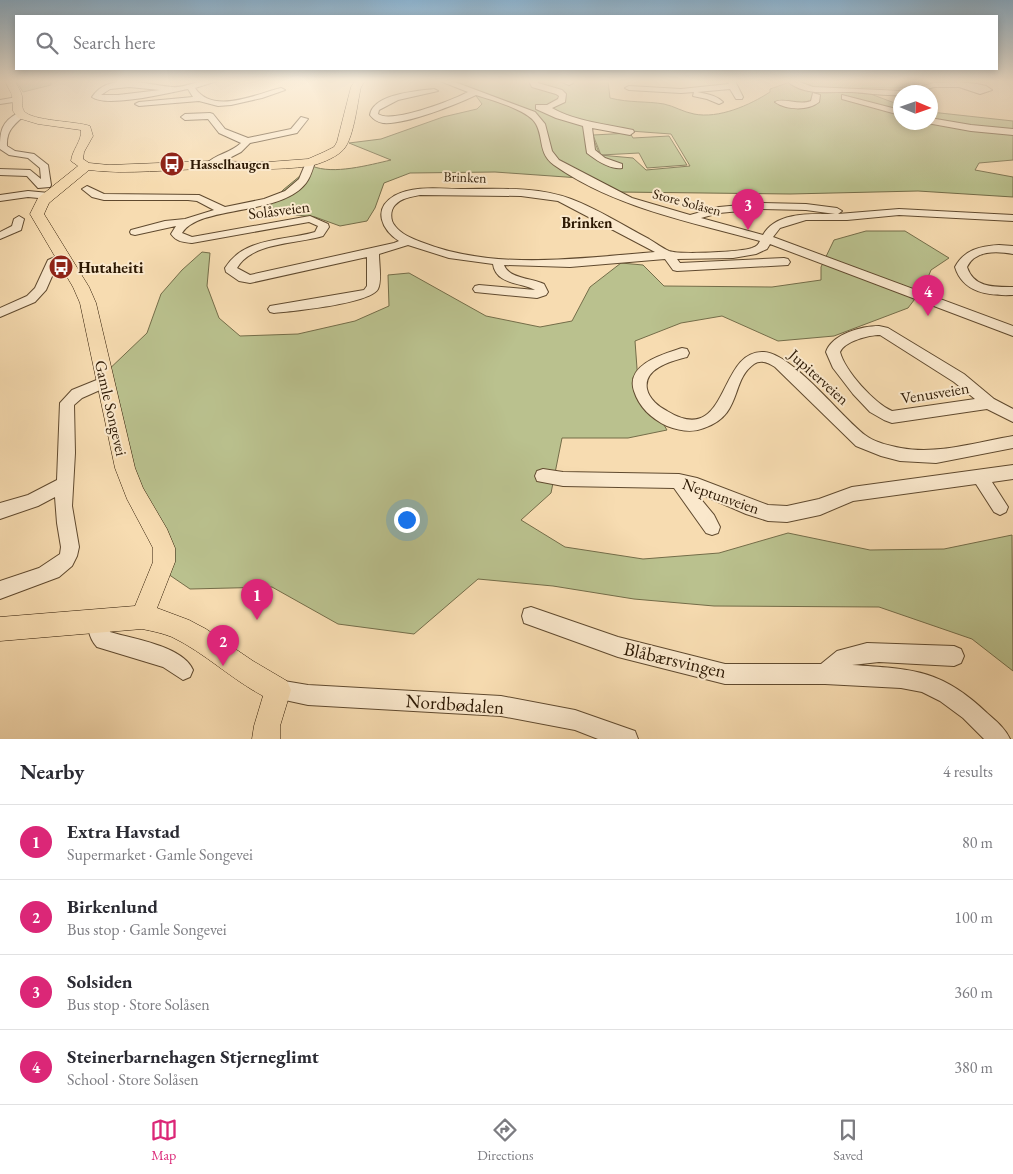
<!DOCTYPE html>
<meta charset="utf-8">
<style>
body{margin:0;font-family:"EB Garamond",serif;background:#f2f2f3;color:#2b2b33}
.compass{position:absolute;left:893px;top:85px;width:45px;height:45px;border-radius:50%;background:#fff;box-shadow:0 2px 8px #0003;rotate:92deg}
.you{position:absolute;left:406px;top:519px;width:18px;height:18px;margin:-12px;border:4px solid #fff;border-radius:50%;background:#1a73e8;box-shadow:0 0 0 8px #1a73e833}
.badge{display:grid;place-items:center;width:32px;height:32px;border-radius:50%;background:#db2777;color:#fff;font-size:16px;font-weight:700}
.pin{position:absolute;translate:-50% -41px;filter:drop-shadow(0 1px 2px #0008)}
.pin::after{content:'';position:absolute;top:26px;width:18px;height:15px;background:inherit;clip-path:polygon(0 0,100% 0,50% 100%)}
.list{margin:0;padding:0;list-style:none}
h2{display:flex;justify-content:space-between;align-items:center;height:65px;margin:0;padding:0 20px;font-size:21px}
h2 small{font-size:16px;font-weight:400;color:#7c7c81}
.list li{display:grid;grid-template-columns:32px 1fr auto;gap:15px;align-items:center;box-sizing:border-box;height:75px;padding:0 20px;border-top:1px solid #e1e1e2}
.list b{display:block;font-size:19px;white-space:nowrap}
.list p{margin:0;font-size:16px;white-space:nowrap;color:#7c7c81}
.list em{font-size:16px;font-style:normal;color:#7c7c81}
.icon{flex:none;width:28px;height:28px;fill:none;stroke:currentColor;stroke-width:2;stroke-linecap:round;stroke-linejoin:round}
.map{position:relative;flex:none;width:1013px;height:739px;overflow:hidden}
.search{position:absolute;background:#fff;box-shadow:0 2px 8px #0003;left:15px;right:15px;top:15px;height:55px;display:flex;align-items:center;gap:12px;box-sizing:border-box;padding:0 18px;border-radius:0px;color:#7c7c81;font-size:19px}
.sheet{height:365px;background:#fff}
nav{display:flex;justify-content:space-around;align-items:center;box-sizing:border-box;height:70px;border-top:1px solid #e1e1e2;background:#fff;font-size:14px;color:#7c7c81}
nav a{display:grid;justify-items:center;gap:2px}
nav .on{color:#db2777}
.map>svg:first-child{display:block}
</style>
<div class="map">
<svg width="1013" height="739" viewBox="0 0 1013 739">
<rect width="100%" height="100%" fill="#f7dcb1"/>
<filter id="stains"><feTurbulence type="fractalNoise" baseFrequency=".004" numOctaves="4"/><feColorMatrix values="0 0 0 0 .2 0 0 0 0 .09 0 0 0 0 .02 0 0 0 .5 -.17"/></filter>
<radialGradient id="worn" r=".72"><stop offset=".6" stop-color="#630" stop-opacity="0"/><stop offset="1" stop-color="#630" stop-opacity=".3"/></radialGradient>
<path fill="#bac18e" stroke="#746d49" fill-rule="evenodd" d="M16,81h35v4l-28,7z
M445,81h163l2,17c20,5 36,3 54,6 10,2 19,8 30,10 25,5 56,-9 76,-22v-3l23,-8h220l-90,2 -24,5h-38l-3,5h10l32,12v17h30l1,-10 82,9v39l-34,3 -4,7 38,7v20l-95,-6 -128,3 -173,-2 -37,-14 -85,-6 -85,1 -26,10 -9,25 -8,13 -27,5 -25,-9 -30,-3 -16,-7 14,-17 29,-24c21,9 57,-1 79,-6l-42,-17 32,-4 62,-22 34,-8 5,-5 -11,-15zM589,128l82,6 19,32 -44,4 -13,-12 -33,-3z
M630,133l3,5 36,-2 18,29 -40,3 -8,-15 -38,2 -8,-20z
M866,231h39l44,27 -18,12 -7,17 -16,21 -74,28 -56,5 -56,-25 -41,7 -46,18 3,41 29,48 -39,8h-66l-11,55 -30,27 44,27 78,12 76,-6 69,-20 82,17 74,-1 68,-14 1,136 -41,-32 -93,-32 -165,-1 -80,-7 -81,-13 -75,-7 -64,55 -76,-10 -66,-37 -82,2 -22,-15 -65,-199 44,-42 14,-39 21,-24 20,-18 8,1 -3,33 12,32 21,18 58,-2 57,-13 34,-15 -1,-31 21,-2 77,43 54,11 32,-6 18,-34 31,-24 22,2 21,21 108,1 49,-7v-13l13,-27z"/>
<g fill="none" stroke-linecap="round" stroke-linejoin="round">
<defs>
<path id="minor" d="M203,81h14l-22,7c18,27 61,6 86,0l4,2 -23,8 -31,7 -13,1 -19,-5 -60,5 -4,-2 4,-2 54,-5 -5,-8c-19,4 -82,19 -96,8 17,-26 55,-12 80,-10 9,1 21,-4 31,-6zM129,87l31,3 -42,5h-17l9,-6z
M440,81h12l83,31 10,12 7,27 7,9 73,38 58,17 29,-8 43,-4 44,1 31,4 5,3 -4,3 61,-5 114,6v6l-114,-6 -52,5h-41l-26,8 -7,9 240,89v10l-243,-92 -3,5 -11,5 -23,4 -56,1 3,4 104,-5 4,1 2,3 -2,3 -111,6 -4,-1 -8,-11 -95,8 -66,-2c5,14 29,13 40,19l4,8 -2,3 -9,3 -62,-6 -2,-3 2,-3 4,-1 56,5c-14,-8 -39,-5 -42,-26l-44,-6 -41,-13 -29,9c0,10 3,27 -1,35 -8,15 -85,22 -104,24l-4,-1 -2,-3 2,-3 94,-16 3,-4v-29l-117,26 -11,-2 -13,-9 -1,-4c19,-31 59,-27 90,-36l3,-6 -9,-4 -117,21c-9,-1 -15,-1 -21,-9l5,-8 -41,9 -4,-1 -1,-2 1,-2 34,-9 20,-2 29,-9 -17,-9 -9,-1h-84l-12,-3 -10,-8 5,-3 17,8 95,1 26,12 39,-8 21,-8 14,-12 8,-19h6l2,2c-2,6 -4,13 -7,18 -22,37 -108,24 -126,53l10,4 118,-21 18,8 1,3 -6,9c-26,8 -71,6 -86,32l13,7 144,-32 5,-2c-17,-11 -27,-32 -5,-45 20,-11 46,-7 67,-7 36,0 76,-3 110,10 27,10 53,27 78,40 7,4 13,9 20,12 10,4 72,1 83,-3 5,-2 6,-3 8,-7 -69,-19 -147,-34 -206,-76 -16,-12 -10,-26 -18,-41 -7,-14 -45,-24 -60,-29 -21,10 -71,30 -93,28 -6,-1 -10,-4 -13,-8 3,-21 47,-24 64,-26l4,2 -40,9 -19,10 -1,4c14,10 75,-14 90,-22zM420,195l101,1 37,5 97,51c-75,6 -162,19 -234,-10 -10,-4 -20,-8 -26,-16 -5,-5 -5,-16 0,-21 6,-7 16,-8 25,-10zM762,209l44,1 29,4c-22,0 -59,-3 -72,21l-62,-17 18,-5z
M529,81h8l1,2 24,7 4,4 -1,8 -13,6c25,14 54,16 81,22l1,2 -4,3 -38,-7 3,22 10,8 17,6v4c-12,2 -26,-8 -35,-15l-4,-27 -27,-8 -20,-9v-4h11l11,-6 1,-3 -3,-2 -24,-7z
M560,81h12l1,2 -4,2z
M727,81h8l8,16 -1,2h-6l-6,-10 -33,3c10,2 19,3 26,10l-4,2 -12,-5 -14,-3 1,-4 -13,1 -52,-3 -4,-2 4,-2 52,3 48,-5z
M787,81h10l16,6 90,4 31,-8 25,-1 18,2 9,2 6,4 -12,4 -21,-7h-25l-17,5h-17v3c-16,1 -32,-2 -48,-3 -21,-1 -47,5 -65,-11z
M813,93l7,2 -1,7c-11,9 -33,8 -44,0 8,-5 24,4 36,-1z
M842,95l58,15v5l-58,-16z
M17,97l4,2 -1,2 -20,3v-4z
M18,113l7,2c-10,9 -19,15 -18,31l8,5 19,3 14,11 3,20 -1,2 -12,1 -11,-12 -27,-1v-6l30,1 11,9 -1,-11 -12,-10 -19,-3 -9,-6c0,-17 1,-27 18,-36z
M210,113l3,1 12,15 23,9 43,-9 10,-12 7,2 -11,14 -47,10 -9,9 -31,16 -5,-3c10,-11 26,-12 36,-22l-22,-10 -11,-14 -23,1 -4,-3 4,-3z
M930,118l41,7 42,4v6l-42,-4 -44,-8 3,-1z
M28,191l21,2 5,3 -5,3 -21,-2 -28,4v-6z
M19,216l5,3 -3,11 -21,9v-7l12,-6 2,-7z
M999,245l14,1v8c-16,-3 -38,-4 -46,13 7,21 27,20 46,20v8c-24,1 -50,-2 -58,-28 9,-17 25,-21 44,-22z
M62,254l6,4 -11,7 -11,25 -11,12 -35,15v-9l27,-12 8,-8 13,-28z
M879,326l9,2 76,46 30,25 19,10v13l-26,-13 -95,14 -8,-3 -14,-8 -17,-18 -20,-26 -7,-16c6,-18 36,-26 53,-26zM880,335l74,47 21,17 -83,12c-18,-8 -47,-40 -52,-59 5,-11 29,-17 40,-17z
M682,348l5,1 2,4 -2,4c-15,4 -44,11 -40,32 2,10 12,18 20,22 63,38 50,-62 97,-59 29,2 77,65 101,83 9,7 25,11 36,13 37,7 76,-6 112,-12v12l-77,15 -36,-2 -19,-5 -25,-10 -81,-79c-6,-4 -14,-8 -21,-3 -24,17 -11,51 -50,64 -12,5 -24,3 -37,-2 -15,-7 -28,-19 -33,-35 -9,-27 30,-37 48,-43z
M104,377l5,1 2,4 -2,4 -27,12 -8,7 1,48 -3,53 7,41 -2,9 -5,10 -13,11 -59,22v-18l39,-13 21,-14 1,-7 -4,-24 -2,-26 -17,9 -38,13v-16l28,-8 29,-15 3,-77 12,-13z
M1013,465v14l-21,3 16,25 -2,5 -6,3 -6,-3 -18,-28 -123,17 -33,14 -33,7 -19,-1 -22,-7 -51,-22 19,23 6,12 -2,6 -6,2 -6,-2 -32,-45 -111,-2 -26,-5 -2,-5 2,-5 6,-2 20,3 116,2 18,4 71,27 19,1 32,-7 33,-12z
M531,607l87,30 107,27h96l16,-13 30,-8 87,3 7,3 3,7 -3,7 -7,3 -75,-4 -27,3c60,4 89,4 135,48 9,8 18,15 23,26h-26l-21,-21 -23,-17 -18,-9 -21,-4 -76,-4h-100l-107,-27 -94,-34 -2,-7 2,-7z
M98,610l7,2 5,20c23,7 73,14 83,38l-3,7 -7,3 -20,-13 -66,-20c-9,-10 -11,-23 -6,-35z
M278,680l30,5 193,11 74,14 60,21 3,8h-40l-23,-9 -74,-14 -193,-11 -37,-8 -3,-7 3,-7z"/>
<path id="major" d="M5,81h10c2,5 6,10 7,15 1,5 -1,11 2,15 7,10 52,10 66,15l3,10 -9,16 -1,7 6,4 20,2 101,-4 58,1 40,-3 16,-7 10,-5 3,-5 14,-55 4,-6h10l-4,6c-4,16 -7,55 -20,65 -7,6 -21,12 -31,14 -33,5 -66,2 -99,3 -41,0 -82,6 -122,1l-40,33 -5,11 45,73 7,16 39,165 8,20 24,41 8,19v14l-18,46 32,12 17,9 47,32 34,20 4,9 -11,36v13h-28l2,-13 9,-30c-32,-17 -58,-43 -91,-59 -10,-4 -20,-6 -30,-8l-142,12v-24l135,-11 18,-44v-14l-26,-49 -12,-31 -35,-165 -7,-16 -43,-73 8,-16 40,-32 -7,-5c1,-11 11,-20 10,-31l-43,-6 -20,-6 -5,-7 -1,-16z"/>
</defs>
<use href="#minor" stroke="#604a2f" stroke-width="2"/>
<use href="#major" stroke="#2d1904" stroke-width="1"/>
<use href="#minor" fill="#fae8cc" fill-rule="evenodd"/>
<use href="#major" fill="#f7dcb1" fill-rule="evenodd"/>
</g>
<linearGradient id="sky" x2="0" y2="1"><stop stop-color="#8cb6d5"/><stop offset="0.44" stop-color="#fbefdc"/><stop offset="1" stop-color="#fbefdc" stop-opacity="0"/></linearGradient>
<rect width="1013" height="185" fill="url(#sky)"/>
<defs>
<symbol id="bus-disc" viewBox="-11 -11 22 22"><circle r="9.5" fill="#8f2418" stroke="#fae8cc"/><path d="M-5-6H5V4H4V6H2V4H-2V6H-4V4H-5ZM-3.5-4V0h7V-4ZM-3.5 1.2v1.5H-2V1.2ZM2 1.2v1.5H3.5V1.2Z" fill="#fff"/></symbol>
</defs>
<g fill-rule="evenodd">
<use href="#bus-disc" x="158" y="150" width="28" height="28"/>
<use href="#bus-disc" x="47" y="253" width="28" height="28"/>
</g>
<g text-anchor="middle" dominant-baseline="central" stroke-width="4" stroke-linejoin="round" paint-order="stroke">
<g font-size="14" font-weight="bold" fill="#2d1904" stroke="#fae8cc" text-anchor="start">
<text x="190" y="164">Hasselhaugen</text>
</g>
<g font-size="14" fill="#2d1904" stroke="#fae8cc">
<text transform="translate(465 177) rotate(2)">Brinken</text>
<text transform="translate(687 202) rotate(15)">Store Solåsen</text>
</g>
<g font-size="15" font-weight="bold" fill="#2d1904" stroke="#fae8cc">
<text x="587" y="222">Brinken</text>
</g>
<g font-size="16" fill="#2d1904" stroke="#fae8cc">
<text transform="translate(279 210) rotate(-7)">Solåsveien</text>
<text transform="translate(819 377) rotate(42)">Jupiterveien</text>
<text transform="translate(935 393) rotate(-9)">Venusveien</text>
<text transform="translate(111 408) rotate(77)">Gamle Songevei</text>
<text transform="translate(721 496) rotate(19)">Neptunveien</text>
</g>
<g font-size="16" font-weight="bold" fill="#2d1904" stroke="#fae8cc" text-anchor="start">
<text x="78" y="267">Hutaheiti</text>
</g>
<g font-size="19" fill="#2d1904" stroke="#fae8cc">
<text transform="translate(675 660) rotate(13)">Blåbærsvingen</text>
<text transform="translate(455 704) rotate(4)">Nordbødalen</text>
</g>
</g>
<rect width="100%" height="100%" filter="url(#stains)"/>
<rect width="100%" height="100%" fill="url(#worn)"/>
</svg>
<svg class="compass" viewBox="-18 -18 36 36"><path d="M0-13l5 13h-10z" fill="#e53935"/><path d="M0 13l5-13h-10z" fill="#7c7c81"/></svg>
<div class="you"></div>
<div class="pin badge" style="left:257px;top:620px">1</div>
<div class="pin badge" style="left:223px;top:666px">2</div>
<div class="pin badge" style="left:748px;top:230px">3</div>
<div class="pin badge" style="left:928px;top:316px">4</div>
<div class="search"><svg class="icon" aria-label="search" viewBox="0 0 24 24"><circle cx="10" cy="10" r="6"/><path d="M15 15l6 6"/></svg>Search here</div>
</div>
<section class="sheet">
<h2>Nearby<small>4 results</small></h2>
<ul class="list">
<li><span class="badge">1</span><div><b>Extra Havstad</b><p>Supermarket · Gamle Songevei</p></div><em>80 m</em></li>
<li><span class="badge">2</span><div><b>Birkenlund</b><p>Bus stop · Gamle Songevei</p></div><em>100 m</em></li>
<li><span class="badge">3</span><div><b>Solsiden</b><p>Bus stop · Store Solåsen</p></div><em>360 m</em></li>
<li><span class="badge">4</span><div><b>Steinerbarnehagen Stjerneglimt</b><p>School · Store Solåsen</p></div><em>380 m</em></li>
</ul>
</section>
<nav>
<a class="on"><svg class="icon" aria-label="map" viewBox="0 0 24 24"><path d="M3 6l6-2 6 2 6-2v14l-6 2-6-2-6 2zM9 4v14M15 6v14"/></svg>Map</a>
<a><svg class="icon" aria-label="directions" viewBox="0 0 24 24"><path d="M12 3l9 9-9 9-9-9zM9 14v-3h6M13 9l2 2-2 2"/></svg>Directions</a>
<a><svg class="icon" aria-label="saved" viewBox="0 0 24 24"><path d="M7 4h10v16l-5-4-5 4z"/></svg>Saved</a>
</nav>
